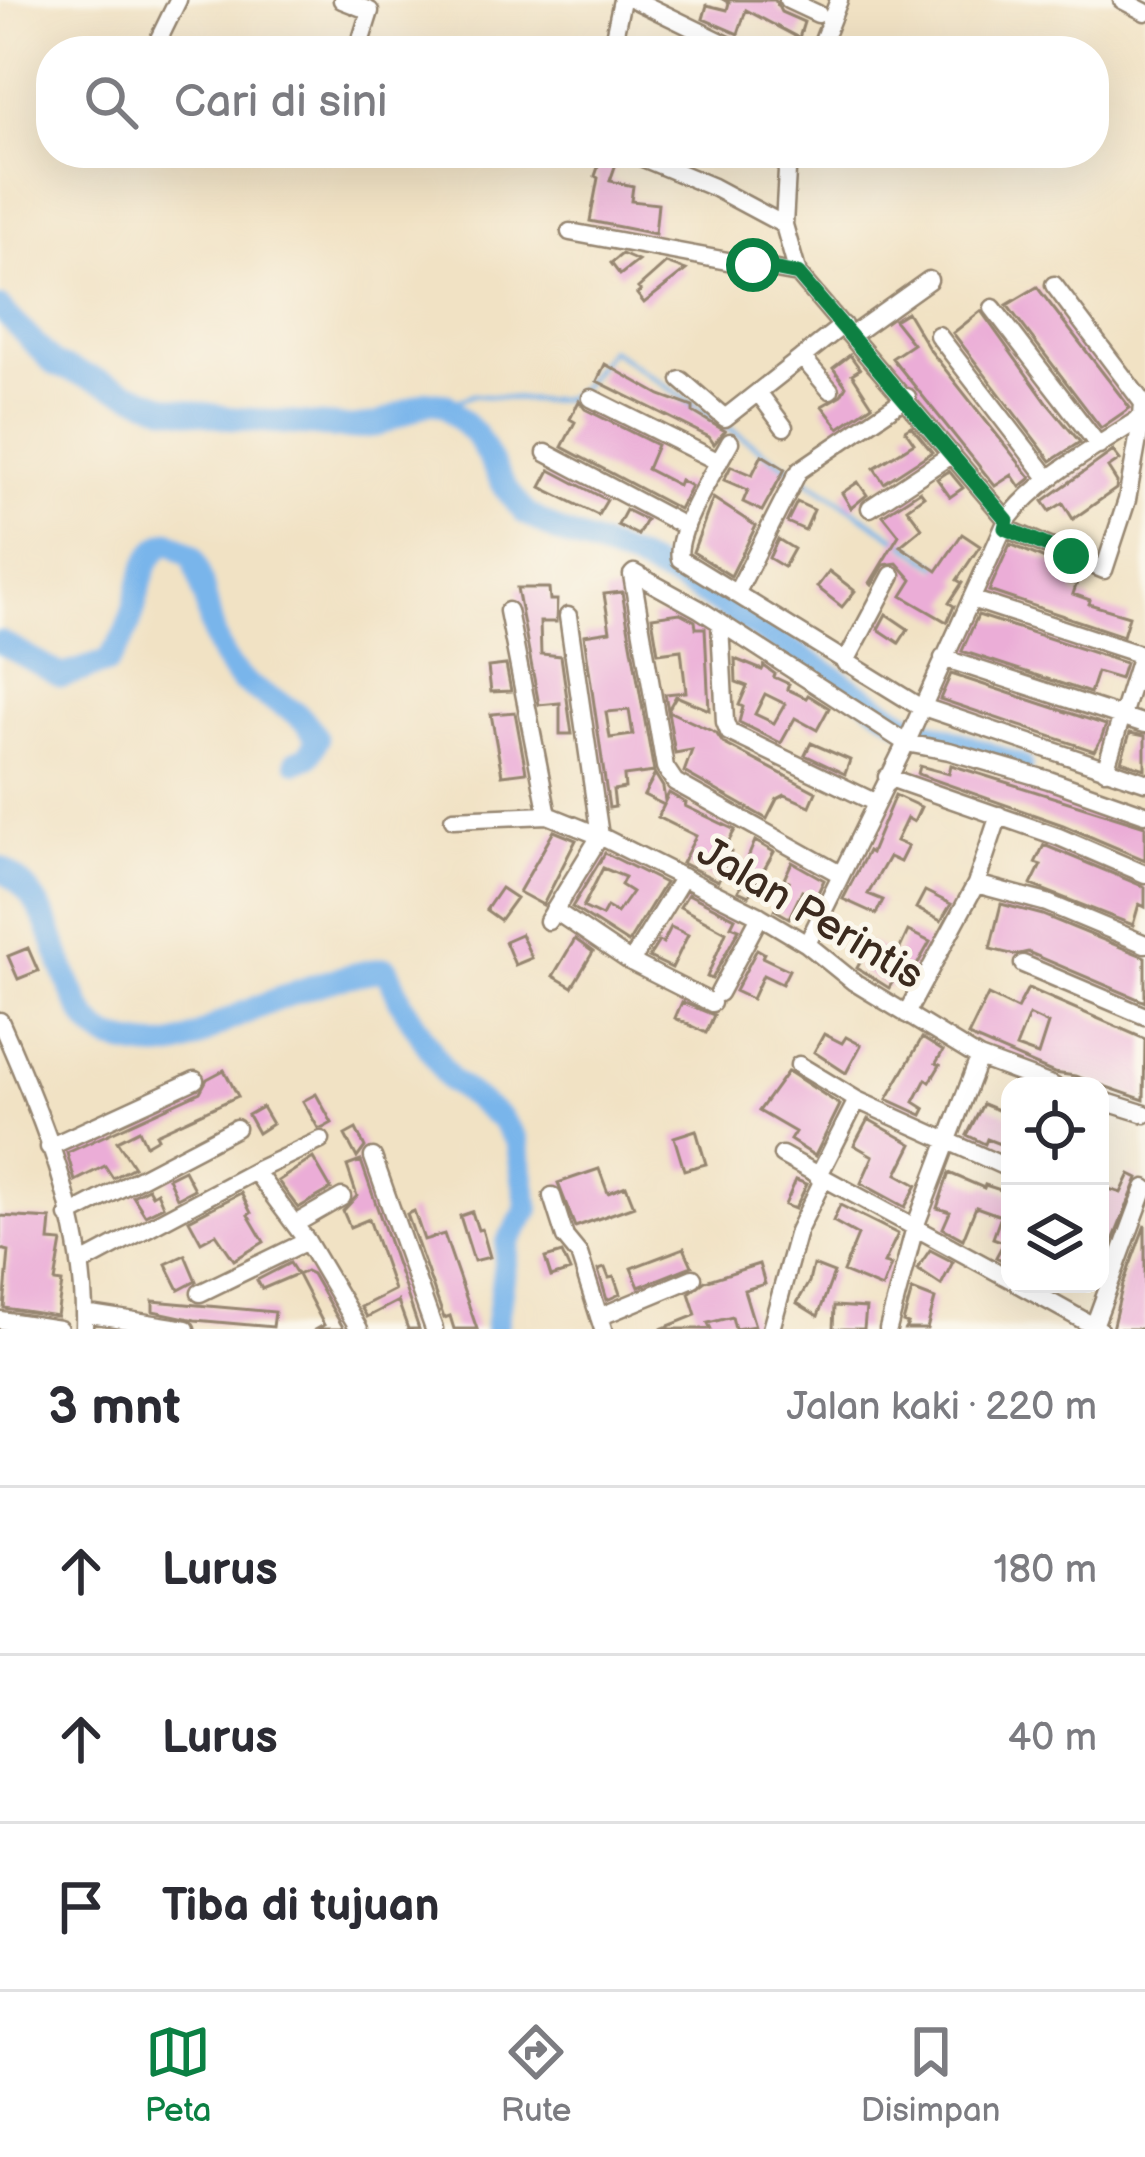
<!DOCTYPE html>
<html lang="id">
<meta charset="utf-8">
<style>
body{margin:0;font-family:"Balsamiq Sans",sans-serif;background:#f2f2f3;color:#2b2b33}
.controls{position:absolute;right:36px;bottom:36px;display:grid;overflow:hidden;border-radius:24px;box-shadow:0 12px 48px #0002}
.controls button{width:108px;height:108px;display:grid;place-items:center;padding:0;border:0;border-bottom:3px solid #e1e1e2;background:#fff;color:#2b2b33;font:60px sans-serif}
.stop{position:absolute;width:36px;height:36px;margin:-27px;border:9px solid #0b8043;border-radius:50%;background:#fff}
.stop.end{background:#0b8043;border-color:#fff;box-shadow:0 3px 12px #0008}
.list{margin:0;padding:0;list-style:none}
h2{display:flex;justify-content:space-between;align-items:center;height:156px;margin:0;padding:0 48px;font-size:51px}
h2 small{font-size:39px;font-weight:400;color:#7c7c81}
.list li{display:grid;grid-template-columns:78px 1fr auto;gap:36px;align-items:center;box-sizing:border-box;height:168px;padding:0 48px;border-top:3px solid #e1e1e2}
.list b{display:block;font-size:45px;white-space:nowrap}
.list em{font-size:39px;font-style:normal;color:#7c7c81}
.icon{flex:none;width:66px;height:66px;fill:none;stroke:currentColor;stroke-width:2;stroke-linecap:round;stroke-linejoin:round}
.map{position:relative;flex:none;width:1145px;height:1329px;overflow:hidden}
.search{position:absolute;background:#fff;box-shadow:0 12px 48px #0002;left:36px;right:36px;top:36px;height:132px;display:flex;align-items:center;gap:30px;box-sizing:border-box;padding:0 42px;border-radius:48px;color:#7c7c81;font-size:45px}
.sheet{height:660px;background:#fff}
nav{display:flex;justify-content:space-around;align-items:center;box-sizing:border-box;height:168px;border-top:3px solid #e1e1e2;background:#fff;font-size:33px;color:#7c7c81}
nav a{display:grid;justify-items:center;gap:6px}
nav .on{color:#0b8043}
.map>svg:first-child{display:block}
</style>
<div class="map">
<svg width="1145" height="1329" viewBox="0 0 1145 1329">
<rect width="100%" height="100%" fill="#fbf7ec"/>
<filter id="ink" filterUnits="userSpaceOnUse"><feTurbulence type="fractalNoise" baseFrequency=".00833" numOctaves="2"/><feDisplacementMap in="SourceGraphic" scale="24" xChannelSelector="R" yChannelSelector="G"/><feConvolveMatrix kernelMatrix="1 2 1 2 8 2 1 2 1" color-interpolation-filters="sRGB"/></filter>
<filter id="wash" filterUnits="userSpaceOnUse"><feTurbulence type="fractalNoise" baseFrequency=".004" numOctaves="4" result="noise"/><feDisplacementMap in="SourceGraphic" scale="48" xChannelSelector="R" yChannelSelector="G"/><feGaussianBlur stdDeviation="2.7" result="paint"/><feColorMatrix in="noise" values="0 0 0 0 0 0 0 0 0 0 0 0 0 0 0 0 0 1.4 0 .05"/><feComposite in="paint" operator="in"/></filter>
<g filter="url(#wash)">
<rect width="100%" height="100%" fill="#f1e2c4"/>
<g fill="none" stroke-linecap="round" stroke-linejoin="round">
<path stroke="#79b5eb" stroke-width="4.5" d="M446,405l27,-10 71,6 22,-3 14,-9 30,-40 105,70
M724,425l216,142"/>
<path stroke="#79b5eb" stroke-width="24" d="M0,308l54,56 113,43 62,11 120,10 28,-3 51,-23 18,3 30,30 30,54 19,24 36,20 73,26 65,32 206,132 116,43
M0,642l62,34 45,-14c10,-14 19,-27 24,-44 9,-24 10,-67 39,-76l22,14c17,36 14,81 40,114 26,32 66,30 85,69l-8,17 -12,5
M0,868c19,12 33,26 43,47 18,34 31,115 72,125 15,4 39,9 55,6 24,-3 37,-17 58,-26 50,-22 105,-45 159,-51l14,33 48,77 51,39 17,23 11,68 -20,33 -12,87"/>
</g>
<g id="blocks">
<path fill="#ebadd7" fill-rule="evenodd" d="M724,0h51l6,12 23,10 -5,16 -53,-28 -8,24 -35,-15 4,-14 20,5 2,-7z
M603,153l16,2 -9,26 23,5 -2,15 27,3 -3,30 -65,-13 8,-43 -3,-2z
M622,254l16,7 -18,14 -9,-12z
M666,263l20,7 -42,33 -7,-9 4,-3 -3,-3z
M1037,287l93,121 -29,20 -94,-123z
M981,311l66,92 33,39 -29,19 -98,-128z
M907,312l22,37 102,129 -11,9 -8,-12 -17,11 -103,-128 21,-14 -19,-24z
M850,355l10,14 -8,5 20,31 -33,23 -17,-22 19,-11 5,-9 -13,-18z
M605,364l55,31 33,12v5l32,19 -11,13 -5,-7 -112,-56z
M579,401l6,8 72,36 -10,24 31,16 2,-5 11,6 -12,23 -117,-62 13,-25 -5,-3z
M911,426l21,26 -48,31 -10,-15 40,-25 -9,-13z
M1113,451l7,9 -12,8 9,14 -1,7 -43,30 -10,-16 -13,8 -7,-10z
M762,455l23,14 -23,42 -19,-9 5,-12 -24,-10 7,-14 21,9z
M550,470l57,30 -9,15 -57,-28z
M949,471l14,17 -13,9 -13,-18z
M858,482l9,13 -16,13 -9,-15z
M920,491l4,5 -17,12 15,20 -22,18 37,25 25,-37 18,12 -23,34 5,3 -13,20 5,3 -7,16 -45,-26 10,-16 -15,-17 -13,2 -12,20 -2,-2 29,-48 -16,-20z
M713,498l43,28 -25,50 -38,-24z
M797,502l17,8 -9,20 -18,-8z
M626,510l20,10 -8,15 -20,-10z
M778,539l16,10 -10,18 -15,-9z
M1010,544l70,30 -7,20 17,6 -1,4 40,12 -6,20 -134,-45z
M829,571l26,20 -13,16 -25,-20z
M517,588h32l1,12h7l-1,22h-16l1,32 20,2 11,78h-12v-31l-21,2z
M622,592l32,180 -30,4 1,12 -12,2 2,17 -6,1 -25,-173 26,-4 -6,-37zM629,710l4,25 -23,3 -4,-26z
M680,613l15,8 1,7h9l4,82 -33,-14 -8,14 -3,-16 21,-2 -5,-42 -23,3 -6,-36z
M886,614l22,15 -9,14 -21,-14z
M978,615l147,48 -5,16 -23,-7 -7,21 -128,-42z
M735,659l27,11 2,-4 11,8 -1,3 15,7 -2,5 19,9 2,-3 21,13 -12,22 -22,-12 -14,25 -42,-21 4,-15 -4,-2 8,-19 -11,-4zM765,694l20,10 -11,19 -19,-9z
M506,665l5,26 -20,1 -3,-25z
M951,674l155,51 -5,14 -7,12 -154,-52z
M668,711l48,22 7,10 93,49 -6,14 -25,-11 -8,4 -10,20 -83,-47 8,-22 -17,3z
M515,712l11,60 -24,3 -11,-61z
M1130,733l15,3v33l-24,-8z
M811,743l39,17 -5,14 -40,-19z
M951,765l194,61v34l-82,-35 -145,-51 2,-8 29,8z
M655,774l8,13 2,14 4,-8 17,10 -1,3 50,24 -10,18 6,4 -13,29 -36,-18 14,-27 -38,-19 6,-12 -20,-10z
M895,795l26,12 -7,15 -7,-4 -11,23 12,5 -8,16 -11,-5 -21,37 15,6 -7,14 -33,-15 25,-48 3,2z
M554,831l22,9 -33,65 -24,-13z
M755,841l19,11 -25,44 -11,-5 16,-28 -7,-3z
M1044,845l101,42v20l-6,-3 -6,21 -102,-40 10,-20 -6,-2z
M605,853l60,30 -37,60 -56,-36zM603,868l22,9 -4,8 11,7 -15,21 -10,-6 -5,9 -19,-9z
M792,862l32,18 -8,17 -14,-6 -13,27 -14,-8 14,-29 -5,-2z
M501,888l15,10 -16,22 -14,-10z
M925,891l26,13 -10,17 -25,-13z
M688,894l47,24 -4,8 8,3 -27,50 -5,-2 19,-45 -46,-25z
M1001,904l42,11 102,42v45l-117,-50 -13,3 -25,-6z
M671,927l17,8 -16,33 -23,-11 10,-16 4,2z
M908,931l22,11 -22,39 -12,-5 -7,12 -32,-20 14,-25 25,14z
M521,934l11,24 -17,7 -10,-24z
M575,939l18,13 -21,35 -19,-11z
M28,948l10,23 -20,8 -10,-23z
M757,949l7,4 -2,4 27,13 -7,14 -19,-9 -11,24 -17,-8z
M1028,988l117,51 -1,61 -69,-24 -21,-3 -86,-37 20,-41 29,14zM1029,1015l19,9 -10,31 -22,-8z
M682,1002l32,13 -8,18 -31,-15z
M824,1034l18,9 4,-6 15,8 -15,28 -32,-21z
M922,1038l21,13 -7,12 4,2 -10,17 -4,-3 -12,23 11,7 -3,6 -35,-16z
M224,1070l14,26 -82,38 2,4 -12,7 -7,-15 -22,11 17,26 -21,11 -8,-12 -30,15 -8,-28 133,-61 7,-13z
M788,1071l52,34 -25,51 -25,-16 5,-8 -36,-21z
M316,1094l16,29 -9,5h-5l-15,-27z
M983,1104l27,11v33l-23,-9 -2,5 -18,-9z
M262,1107l10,17 -14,9 -10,-18z
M868,1119l44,25 -15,30 20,11 -12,22 -44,-24 12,-27 -19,-11z
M356,1129l9,18 -8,11 -12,-23z
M696,1130l10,34 -22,6 -10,-33z
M313,1158l18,31 -33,19 -20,-27z
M361,1161l42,121 16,47h-11l-10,-28 -31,16 -6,-10 33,-17 -25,-71 -19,8 -7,-16 14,-15 -10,-30z
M599,1169l9,24 18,-7 8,20 -59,21 -17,-44z
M184,1170l10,19 -17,9 -9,-20z
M949,1173l35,15 1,-3 25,8v71l-14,-7 8,-15 -11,-4 8,-22 -25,-9 -13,32 -20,-11 7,-16 -13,-4z
M1130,1174l8,4 -38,95v-87l21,7z
M796,1180l11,4 -12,25 -10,-4z
M148,1188l4,7 5,-3 6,14 -18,9 -12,-19z
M241,1193l10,20 -3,2 16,27 -30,18 -18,-26 -15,8 -12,-22z
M840,1205l58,29 -14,29 7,2 -9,23 -39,-16 15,-37 -25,-14z
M414,1211l10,29 20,-6 33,95h-23l-4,-13 -6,2 -37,-104z
M472,1212l6,18 4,-1 8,28 -16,4 -14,-45z
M0,1216l51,3 -2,22 13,1 -7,40 7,1 -5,33 -53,-8 5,-57 -9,-2z
M1145,1225v104h-33l11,-45z
M684,1248l8,18 -53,21 -8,-19z
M930,1250l23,12 -12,23 -24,-16z
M562,1253l8,18 -19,6 -6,-19z
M185,1255l11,26 -17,9 -13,-26z
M290,1263l7,11 -35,15 -5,-9z
M759,1264l6,20 -21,6 11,36 -20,3 -3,-12 -24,6 3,6h-50l35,-14 -7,-22 16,-12z
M813,1265l21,8 -16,43 -21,-13 12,-21z
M605,1268l4,10 5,-1 6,17 -13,6 -9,-30z
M306,1271l6,3 32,55h-27l7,-4 -26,-50z
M912,1290l23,9 -8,30h-22l3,-5 -5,-2z
M153,1301l122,11 -2,15 -78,-7 -42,-9z
M834,1306l32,2 -2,21h-31z"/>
</g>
</g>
<g filter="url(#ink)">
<use href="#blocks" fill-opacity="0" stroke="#968671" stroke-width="3"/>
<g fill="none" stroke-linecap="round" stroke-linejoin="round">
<defs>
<path id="minor" d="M342,0l28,11 -11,35 11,5
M635,0l105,51
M788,0l30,14
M1122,0l23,12
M153,51l25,-51
M611,51l11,-51
M819,51l20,-51
M631,153l82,34 71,38
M788,153l-4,72 14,49 209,246
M570,232l228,42
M993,308l106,138
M852,335l77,-55
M938,335l111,144
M802,357l28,33
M681,380l44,38 118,-93
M758,392l26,35
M591,398l128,64
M730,442c-14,26 -56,90 -50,117l243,150
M546,453l140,74
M800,470l107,-73
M870,508l82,-54
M1005,528l99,42 23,-70 15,-83
M737,592l60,-118
M971,599l174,57
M508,611l40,204 52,21 -52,85
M568,616l32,220 160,80 47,28 47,38 125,76 75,28
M720,624l5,98 4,10 145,70
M943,658l202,66
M845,663l47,-88
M923,707l222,75
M1105,770l36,-115
M887,777l172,60 86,37
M453,819l95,-4
M840,874l-165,-92 -10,-15 -33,-192 2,-2 65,36 207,134 43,8 100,29 96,34
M976,884l71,19 98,41
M554,910l77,52 52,-85
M807,944l102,-207 98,-217c35,-45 89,-72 135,-103l1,-14 -89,-118
M631,962l81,41
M1023,964l122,52
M719,993l41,-77
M906,1014l70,-130 23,-69
M0,1021c42,95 87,202 84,308
M799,1065l58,35 153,69
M1100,1100l45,14
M49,1147l146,-67
M782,1155l228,124
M373,1157l61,172
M255,1171l66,-31
M818,1177l39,-77
M552,1196l13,41 14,17 24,75
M68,1216l168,-88
M295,1224l47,-27
M80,1264l175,-93 52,70 52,88
M1018,1284l81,45
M200,1293l107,-52
M84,1313l102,16
M599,1317l94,-39
M0,1320l59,9
M1094,1326l51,-138
M771,1329l27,-98 25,-51
M888,1329l27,-102 64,-169"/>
</defs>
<use href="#minor" stroke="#968671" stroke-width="21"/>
<use href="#minor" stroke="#fff" stroke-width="16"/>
</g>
</g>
<g fill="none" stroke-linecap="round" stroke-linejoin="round" filter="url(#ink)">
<path stroke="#0b8043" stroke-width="15" d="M753,265l45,9 209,246 -2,8 66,28"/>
</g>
<g text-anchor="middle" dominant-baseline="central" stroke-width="10" stroke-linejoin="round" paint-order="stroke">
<g font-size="42" fill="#3b2a1e" stroke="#fbf7ec">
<text transform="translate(810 914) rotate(31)">Jalan Perintis</text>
</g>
</g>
</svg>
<div class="controls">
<button><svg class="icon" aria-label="locate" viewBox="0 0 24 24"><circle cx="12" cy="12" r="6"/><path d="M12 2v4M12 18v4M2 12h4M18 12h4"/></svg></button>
<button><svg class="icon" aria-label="layers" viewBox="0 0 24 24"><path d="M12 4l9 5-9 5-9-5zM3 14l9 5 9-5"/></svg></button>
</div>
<div class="stop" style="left:753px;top:265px"></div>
<div class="stop end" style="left:1071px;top:556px"></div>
<div class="search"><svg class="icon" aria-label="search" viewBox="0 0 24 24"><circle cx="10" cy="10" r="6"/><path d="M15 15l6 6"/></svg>Cari di sini</div>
</div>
<section class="sheet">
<h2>3 mnt<small>Jalan kaki · 220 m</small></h2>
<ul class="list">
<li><svg class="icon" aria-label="ahead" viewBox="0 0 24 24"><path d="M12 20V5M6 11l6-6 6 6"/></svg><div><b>Lurus</b></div><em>180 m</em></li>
<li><svg class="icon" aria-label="ahead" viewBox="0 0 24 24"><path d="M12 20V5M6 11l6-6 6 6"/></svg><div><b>Lurus</b></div><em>40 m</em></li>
<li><svg class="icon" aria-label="arrive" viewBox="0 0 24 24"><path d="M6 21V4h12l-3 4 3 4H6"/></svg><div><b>Tiba di tujuan</b></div></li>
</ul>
</section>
<nav>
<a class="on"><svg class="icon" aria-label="map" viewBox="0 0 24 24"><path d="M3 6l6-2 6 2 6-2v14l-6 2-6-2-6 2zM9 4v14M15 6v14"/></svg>Peta</a>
<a><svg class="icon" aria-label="directions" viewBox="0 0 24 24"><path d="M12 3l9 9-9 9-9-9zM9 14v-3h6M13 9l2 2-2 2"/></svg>Rute</a>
<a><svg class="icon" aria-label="saved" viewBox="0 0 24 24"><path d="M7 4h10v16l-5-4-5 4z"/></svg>Disimpan</a>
</nav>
